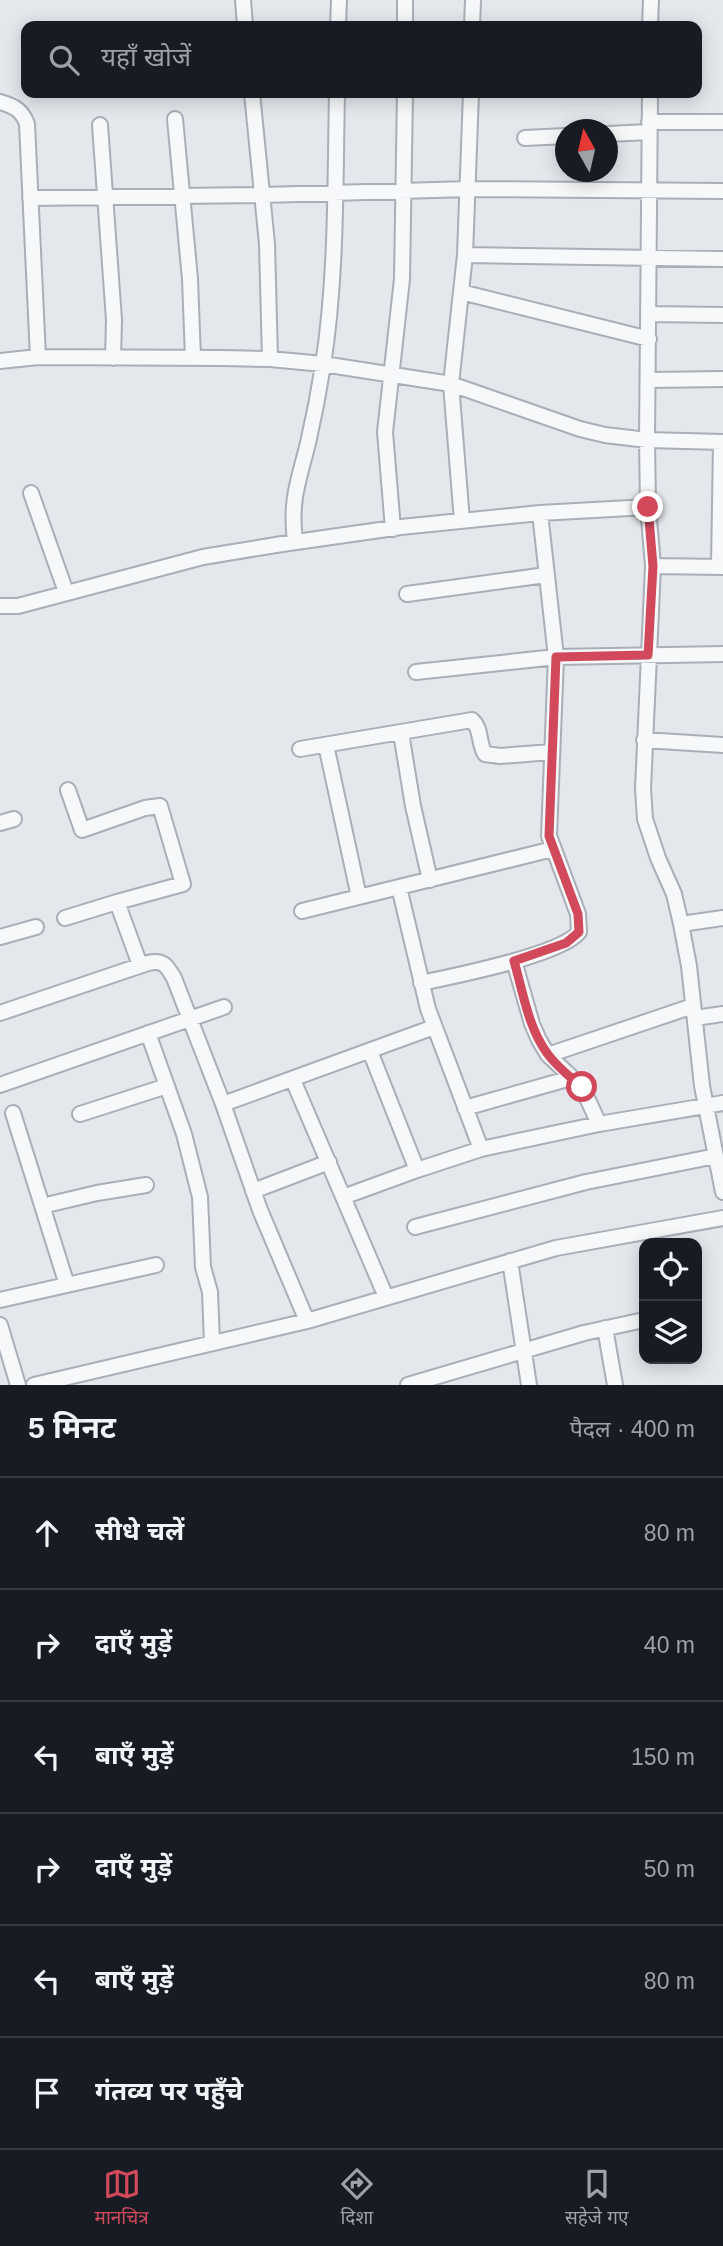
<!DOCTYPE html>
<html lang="hi">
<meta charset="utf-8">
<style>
body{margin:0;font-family:Helvetica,"Noto Sans Devanagari",sans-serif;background:#242831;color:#f1f3f6}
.controls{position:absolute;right:21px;bottom:21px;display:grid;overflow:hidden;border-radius:14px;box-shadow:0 4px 18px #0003}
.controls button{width:63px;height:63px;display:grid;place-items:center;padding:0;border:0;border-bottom:2px solid #363941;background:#171b24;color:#f1f3f6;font:35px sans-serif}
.compass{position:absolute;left:555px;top:119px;width:63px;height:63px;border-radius:50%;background:#171b24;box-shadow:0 4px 18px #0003;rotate:352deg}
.stop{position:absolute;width:21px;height:21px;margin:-16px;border:5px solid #d1495b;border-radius:50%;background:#fff}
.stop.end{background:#d1495b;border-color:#fff;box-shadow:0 2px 7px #0008}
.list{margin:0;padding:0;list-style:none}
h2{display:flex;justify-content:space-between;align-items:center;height:91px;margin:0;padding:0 28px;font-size:30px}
h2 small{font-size:23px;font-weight:400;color:#9ea1a6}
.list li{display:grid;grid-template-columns:46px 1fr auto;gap:21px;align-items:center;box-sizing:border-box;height:112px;padding:0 28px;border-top:2px solid #363941}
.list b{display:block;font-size:26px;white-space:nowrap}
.list em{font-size:23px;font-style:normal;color:#9ea1a6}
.icon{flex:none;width:38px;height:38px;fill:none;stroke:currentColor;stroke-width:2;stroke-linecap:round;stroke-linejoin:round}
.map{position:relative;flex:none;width:723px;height:1385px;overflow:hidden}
.search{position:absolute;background:#171b24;box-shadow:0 4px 18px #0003;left:21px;right:21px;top:21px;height:77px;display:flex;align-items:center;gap:18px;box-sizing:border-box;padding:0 24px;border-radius:14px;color:#9ea1a6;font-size:26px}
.sheet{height:763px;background:#171b24}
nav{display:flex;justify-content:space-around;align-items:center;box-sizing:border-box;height:98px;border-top:2px solid #363941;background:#171b24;font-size:19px;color:#9ea1a6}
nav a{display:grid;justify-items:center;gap:4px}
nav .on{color:#d1495b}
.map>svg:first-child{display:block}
</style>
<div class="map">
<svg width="723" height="1385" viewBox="0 0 723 1385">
<rect width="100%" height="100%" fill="#e4e7ec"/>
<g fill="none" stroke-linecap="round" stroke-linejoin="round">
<defs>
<path id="minor" d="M243,0l2,26
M405,0v26
M338,26l1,-26
M472,26l1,-26
M650,26l1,-26
M252,93l15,151 3,115
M650,93l-3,347 1,67 5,59 -10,223 2,30 13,39 16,36 7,30 8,42 13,120 21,106
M0,102c14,4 22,8 27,22l11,233
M175,119l15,160 3,79
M649,122h74
M100,125l14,195 -1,38
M608,134l41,-2
M525,138l41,-2
M30,198l233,-3 206,-6 254,2
M465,255l258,4
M461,292l188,47
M649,314l74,1
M0,361l38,-4 184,1 48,1 53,5 128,20 129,45 25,6 42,5 76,2
M649,380l74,-1
M31,493l35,99
M462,521l-11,-137 14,-129 6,-162
M393,529l-8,-97 17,-153 3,-186
M295,542c-5,-42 3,-59 13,-99 6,-26 11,-52 15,-78 14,-90 12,-182 14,-272
M653,566l70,1
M719,567l2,-125
M407,594l139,-19
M0,606h18l185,-49 79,-13 119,-17 139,-14 108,-6
M416,672l140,-15 167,-3
M401,733l12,73 17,74
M644,740l79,5
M326,745l33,152
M300,749l172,-29c10,9 6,23 13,34l15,2 52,-4
M68,790l14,40 63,-22 15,-2 23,78 -66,18 23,63
M0,823l14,-4
M399,887l29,122 53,140
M302,911l251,-62
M65,918l52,-16
M681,924l42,-6
M0,937l36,-10
M514,961l18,63 7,16 9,15 34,32 17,37
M421,983c33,-7 140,-28 158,-51l-1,-18 -29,-78 7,-179 -16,-144
M0,1013l148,-50c15,-4 19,3 26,15l49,126 37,106 47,111
M695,1018l28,-4
M148,1033l36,101 16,63 3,70 7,25 2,51
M370,1051l47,119
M548,1055l145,-49
M293,1080l93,217
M0,1085l224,-78
M223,1104l211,-77
M465,1108l106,-30
M13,1113l54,172
M80,1114l87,-28
M253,1191l76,-29
M343,1197l74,-27 64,-21 118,-25 124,-21
M42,1206l55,-13 49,-8
M415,1227l171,-45 130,-26
M510,1261l19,124
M0,1300l156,-35
M0,1325l18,60
M605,1328l10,57
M34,1385l273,-64 249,-73 167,-30
M408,1385l176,-52 60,-13"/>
</defs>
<use href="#minor" stroke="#a9aeb7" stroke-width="18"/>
<use href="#minor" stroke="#f7f8fa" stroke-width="14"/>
</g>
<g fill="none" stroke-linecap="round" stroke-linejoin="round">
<path stroke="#d1495b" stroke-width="9" d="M582,1087c-12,-10 -26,-21 -35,-34 -19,-26 -24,-61 -33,-92l52,-18 13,-11 -1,-18 -29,-78 7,-179 92,-2 5,-89 -5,-59"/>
</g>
</svg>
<div class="controls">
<button><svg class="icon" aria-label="locate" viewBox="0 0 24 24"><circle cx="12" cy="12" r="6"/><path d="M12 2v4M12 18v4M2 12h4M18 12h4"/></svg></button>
<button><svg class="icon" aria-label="layers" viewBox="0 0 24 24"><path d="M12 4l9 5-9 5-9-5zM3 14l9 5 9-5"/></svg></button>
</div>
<svg class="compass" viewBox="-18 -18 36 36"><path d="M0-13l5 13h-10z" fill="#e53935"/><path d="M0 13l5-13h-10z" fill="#9ea1a6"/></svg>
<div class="stop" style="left:582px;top:1087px"></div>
<div class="stop end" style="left:648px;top:507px"></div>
<div class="search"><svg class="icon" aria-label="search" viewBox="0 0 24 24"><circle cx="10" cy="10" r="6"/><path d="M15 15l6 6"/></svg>यहाँ खोजें</div>
</div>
<section class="sheet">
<h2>5 मिनट<small>पैदल · 400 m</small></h2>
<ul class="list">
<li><svg class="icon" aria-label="ahead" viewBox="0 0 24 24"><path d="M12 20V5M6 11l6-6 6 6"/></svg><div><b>सीधे चलें</b></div><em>80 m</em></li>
<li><svg class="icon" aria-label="right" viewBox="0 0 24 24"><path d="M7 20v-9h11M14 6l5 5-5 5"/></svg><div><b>दाएँ मुड़ें</b></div><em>40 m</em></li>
<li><svg class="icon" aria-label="left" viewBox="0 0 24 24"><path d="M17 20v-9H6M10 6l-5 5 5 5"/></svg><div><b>बाएँ मुड़ें</b></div><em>150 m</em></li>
<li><svg class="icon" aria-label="right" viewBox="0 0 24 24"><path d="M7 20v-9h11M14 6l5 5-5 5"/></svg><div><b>दाएँ मुड़ें</b></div><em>50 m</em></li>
<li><svg class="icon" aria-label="left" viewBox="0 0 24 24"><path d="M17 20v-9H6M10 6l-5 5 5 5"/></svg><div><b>बाएँ मुड़ें</b></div><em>80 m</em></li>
<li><svg class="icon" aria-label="arrive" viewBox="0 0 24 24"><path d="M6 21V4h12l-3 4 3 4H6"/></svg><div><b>गंतव्य पर पहुँचे</b></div></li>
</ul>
</section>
<nav>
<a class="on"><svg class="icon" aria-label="map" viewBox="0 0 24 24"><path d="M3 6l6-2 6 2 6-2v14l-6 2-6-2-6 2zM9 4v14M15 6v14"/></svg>मानचित्र</a>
<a><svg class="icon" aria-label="directions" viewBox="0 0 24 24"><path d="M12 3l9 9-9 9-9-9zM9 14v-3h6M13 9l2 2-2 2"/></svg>दिशा</a>
<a><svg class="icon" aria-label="saved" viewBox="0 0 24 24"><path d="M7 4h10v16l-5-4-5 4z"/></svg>सहेजे गए</a>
</nav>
